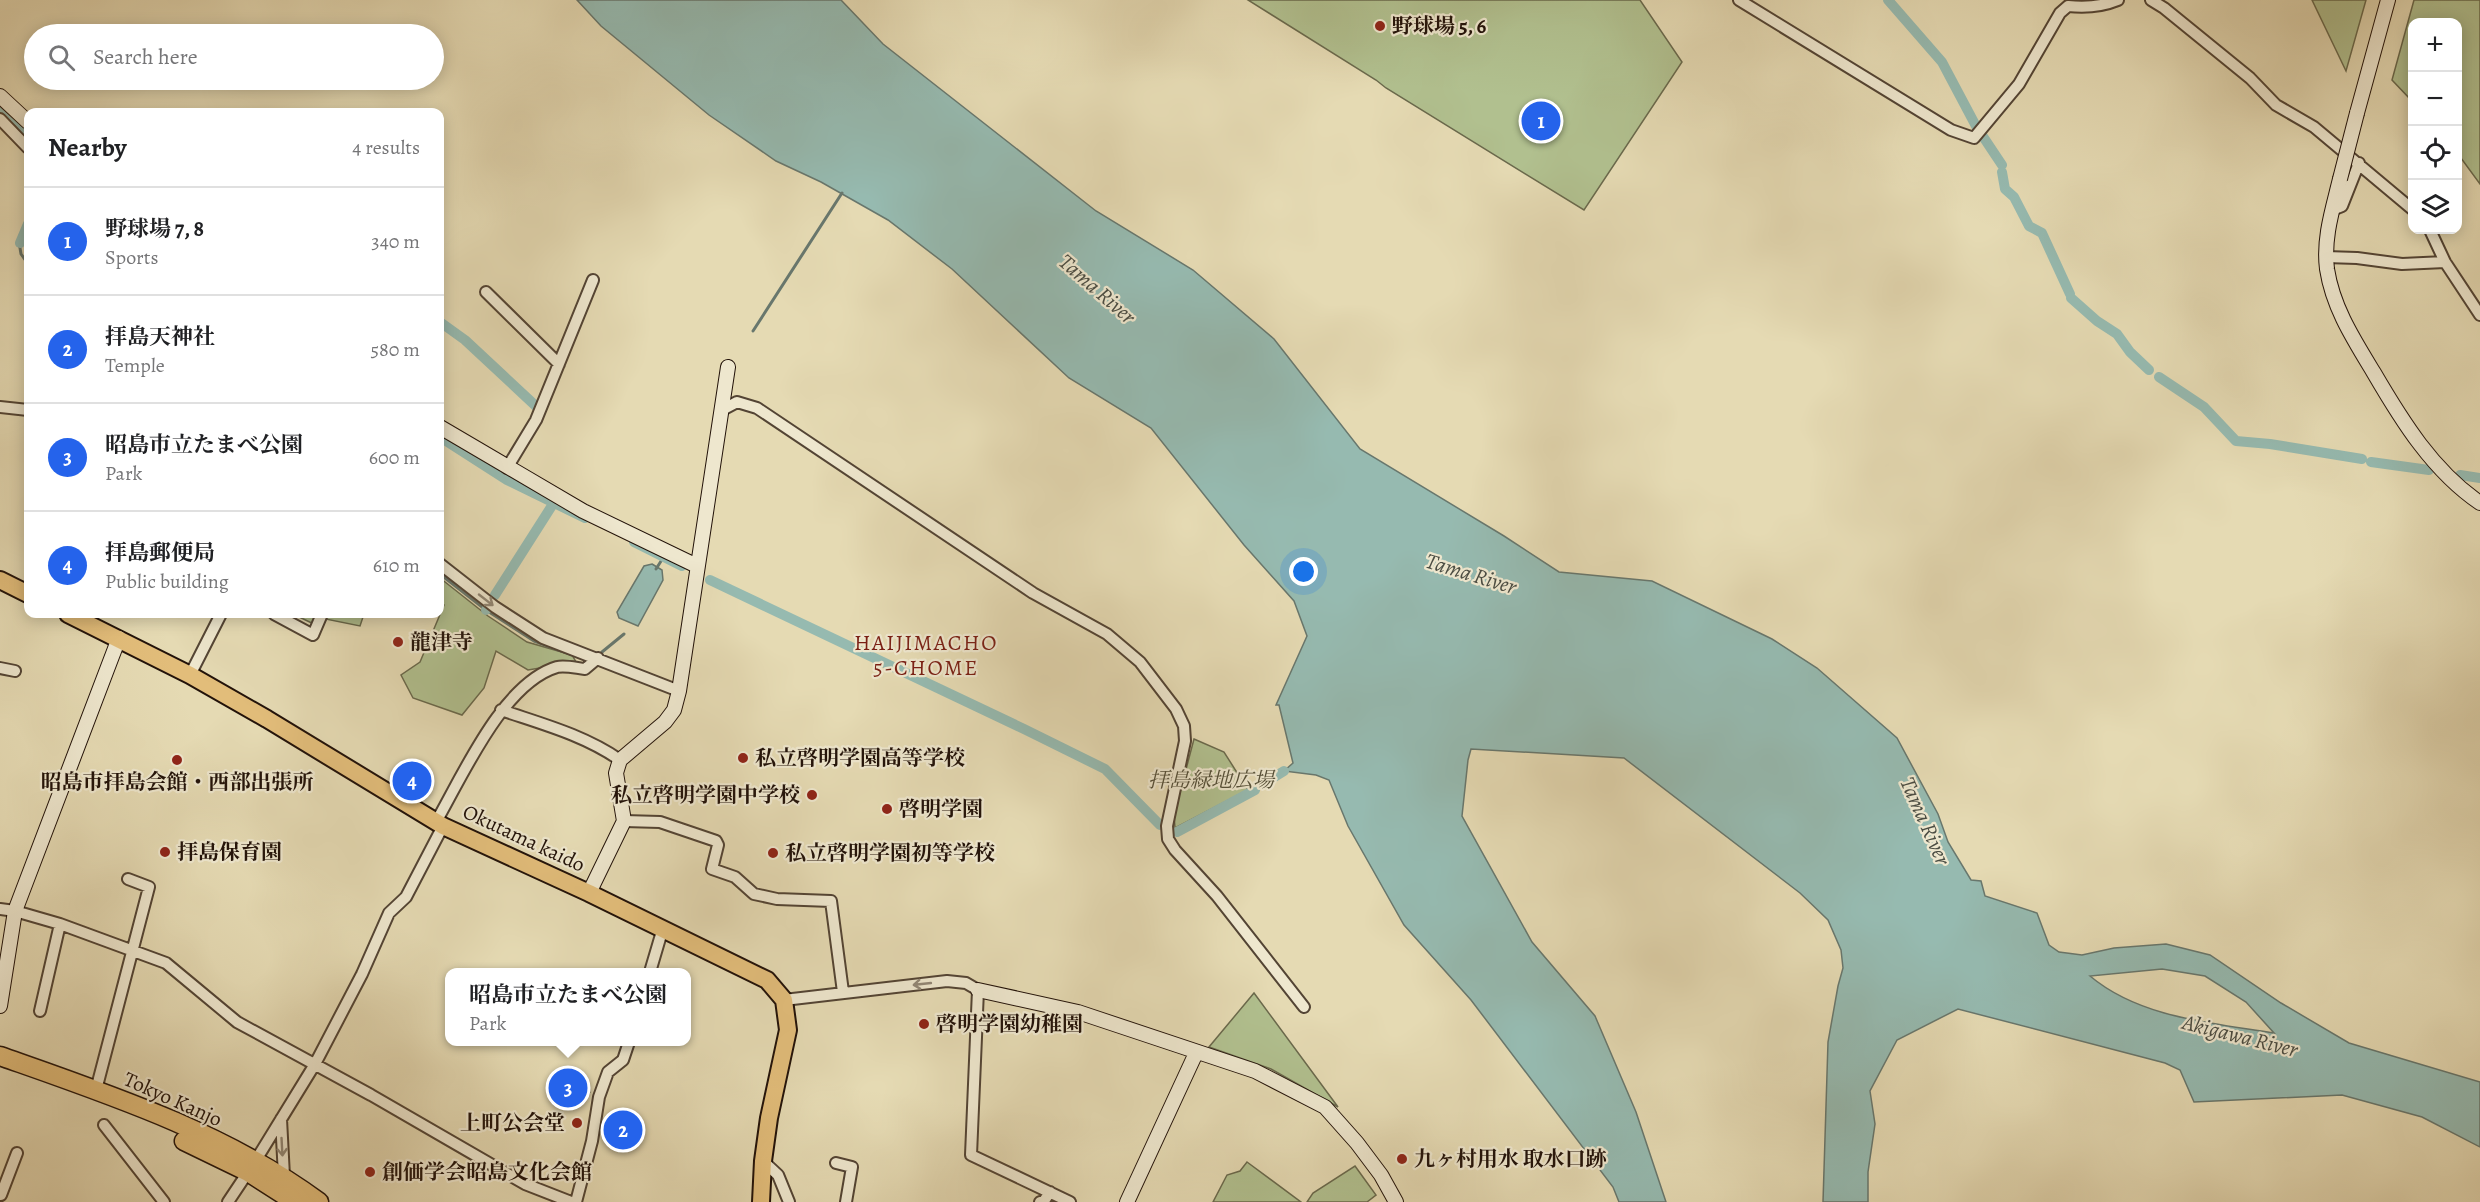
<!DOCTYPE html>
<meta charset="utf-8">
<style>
body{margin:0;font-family:Alegreya,"Noto Serif JP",serif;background:#f6f6f6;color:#202124}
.controls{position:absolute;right:18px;top:18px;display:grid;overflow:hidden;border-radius:12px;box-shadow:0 3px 15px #0003}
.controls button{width:54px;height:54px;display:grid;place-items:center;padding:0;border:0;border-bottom:2px solid #e0e0e0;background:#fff;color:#202124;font:30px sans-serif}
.you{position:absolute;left:1304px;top:572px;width:21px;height:21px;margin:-15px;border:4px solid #fff;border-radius:50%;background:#1a73e8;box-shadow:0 0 0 9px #1a73e833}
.badge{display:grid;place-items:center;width:39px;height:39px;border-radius:50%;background:#2563eb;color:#fff;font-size:20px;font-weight:700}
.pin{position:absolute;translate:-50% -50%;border:3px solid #fff;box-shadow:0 2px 6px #0006}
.popup{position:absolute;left:445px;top:968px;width:246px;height:78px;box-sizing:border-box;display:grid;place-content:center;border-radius:12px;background:#fff;filter:drop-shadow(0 2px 4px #0005);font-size:20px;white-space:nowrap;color:#757577}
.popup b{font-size:22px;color:#202124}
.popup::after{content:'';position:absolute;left:50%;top:100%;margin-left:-12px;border:12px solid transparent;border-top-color:#fff}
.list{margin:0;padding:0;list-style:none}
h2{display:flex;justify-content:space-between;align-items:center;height:78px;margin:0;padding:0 24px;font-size:26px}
h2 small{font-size:20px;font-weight:400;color:#757577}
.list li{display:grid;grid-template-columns:39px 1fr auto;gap:18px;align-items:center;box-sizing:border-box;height:108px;padding:0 24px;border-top:2px solid #e0e0e0}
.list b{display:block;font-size:22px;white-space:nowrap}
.list p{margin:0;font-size:20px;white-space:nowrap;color:#757577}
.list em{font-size:20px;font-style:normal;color:#757577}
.icon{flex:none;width:33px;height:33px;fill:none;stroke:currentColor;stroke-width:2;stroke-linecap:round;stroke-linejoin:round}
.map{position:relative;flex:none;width:2480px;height:1202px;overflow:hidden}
.search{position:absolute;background:#fff;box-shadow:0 3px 15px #0003;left:24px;top:24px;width:420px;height:66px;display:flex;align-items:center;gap:15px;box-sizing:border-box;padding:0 21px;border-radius:33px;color:#757577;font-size:22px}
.panel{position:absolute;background:#fff;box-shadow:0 3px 15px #0003;left:24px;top:108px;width:420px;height:510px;border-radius:12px}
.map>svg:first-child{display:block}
</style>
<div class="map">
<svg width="2480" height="1202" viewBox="0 0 2480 1202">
<rect width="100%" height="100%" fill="#e5dab3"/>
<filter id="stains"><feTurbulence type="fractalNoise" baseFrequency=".00333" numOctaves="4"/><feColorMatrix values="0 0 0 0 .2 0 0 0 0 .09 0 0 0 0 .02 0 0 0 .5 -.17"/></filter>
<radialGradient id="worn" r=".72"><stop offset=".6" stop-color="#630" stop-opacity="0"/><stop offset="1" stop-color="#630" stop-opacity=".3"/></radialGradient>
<path fill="#b1c08f" stroke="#6a694c" stroke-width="1.5" d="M1248,0h392l42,62 -98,148 -198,-122 -10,-8z
M2312,0h54l-20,71z
M2414,0h66v184l-22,-30v-132h-46v79l-20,-21z
M440,578l48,38 39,26 45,13 4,7 -48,8 -32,-19 -12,37 -22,27 -49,-17 -12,-23 19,-13 24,-57 -4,-3z
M293,614h71l-4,12 -34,-7 -4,9z
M1194,739l30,13 24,38 -73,38 -1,-13z
M1254,993l84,114 -67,-38 -62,-22z
M554,1074l35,18 -22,4 -20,-12z
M1247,1162l54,40h-88l14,-27 13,-4z
M1355,1166l21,29 -9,7h-60l6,-9z"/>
<path fill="#96bab0" stroke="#68776d" stroke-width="1.5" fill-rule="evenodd" d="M577,0h264l42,44 213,167 97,59 81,69 86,110 144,87 55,36 93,9 120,58 45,29 80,70 41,76 10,28 23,38 10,1 4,15 52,17 12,32 10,7 23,3 32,-7 52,-4 44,11 71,48 68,40 131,39v65l-58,-30 -80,-22 -148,7 -14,-32 -15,-7 -207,-54 -61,31 -27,51 5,33 -7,48v30h-45l5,-160 10,-56 5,-18 -2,-18 -13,-30 -28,-27 -176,-135 -153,-9 -3,11 -6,56 70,126 63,74 41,96 30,90h-47l-6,-15 -142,-187 -67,-75 -56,-99 -19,-46 -13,-5 -32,-4 9,-8 -14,-58h-3l31,-69 -13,-35 -50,-56 -93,-117 -82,-50 -117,-109 -64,-49 -67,-38 -45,-21 -67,-46 -108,-89zM2162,969l43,7 41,26 28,31c-62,-10 -134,-15 -184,-57z
M652,564l10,6 1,10 -25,46 -19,-8 -2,-6 27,-46z"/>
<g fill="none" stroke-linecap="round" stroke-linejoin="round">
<path stroke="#68776d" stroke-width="3" d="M19,242l2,12 7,10
M753,331l89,-138
M656,569l7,-11
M440,574l46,36 48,31 36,13
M602,652l22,-18"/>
<path stroke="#96bab0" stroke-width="10" d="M1888,0l54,62 35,66
M0,112l28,26
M1982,135l20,30
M2002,172l3,17 9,8 15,29 13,7 28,61
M20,243l8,-19
M2071,298l26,23 20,13 13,18 19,18
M440,322l25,18 74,69
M2159,377l45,30 32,34 34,3 92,15
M440,437l67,43 78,38
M2371,462l58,8
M2460,475l20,3
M634,542l48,24
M710,580l314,149 81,40 55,56
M495,595l58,-91
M486,610l1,-1
M1266,782l18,-11
M1177,832l78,-42"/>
<defs>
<path id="street" d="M1739,0l212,130 23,8 45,-54 41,-71 8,-7c18,2 33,1 50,-6
M2151,0l13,8 86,70 26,27 38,22 98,82
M0,119l28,29
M2332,210l10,-4 17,-43
M2430,230l15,32 35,53
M2326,257l31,1 45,6 43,-2
M486,292l73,72
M0,407l28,3
M722,410l15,-8 20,6 276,185 74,41 33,28 36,47 8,17 1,15 -18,85 1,13 7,11 42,46 87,111
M507,468l29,-48 57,-140
M440,564l55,43 48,31 136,53
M274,614l39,21 9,-21
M0,668l15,3
M190,675l31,-61
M501,710c41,14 83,25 119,50
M624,821l36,1 56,19 2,4 -6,24 23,8 19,17 23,5 54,2 12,91
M436,822c27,-47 67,-139 121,-155 8,-2 19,1 28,2l13,-11
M0,909l15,2 45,13 106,39 71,59 134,73 154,89 46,18
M650,972l13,-44
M784,1000l163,-19 19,2 12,7 -7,165 99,47
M40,1011l20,-87
M96,1090l53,-203 -21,-8
M281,1119l3,57
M104,1125l60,77
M256,1160l59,-96 47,-90 27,-61 17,-16 37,-71
M763,1161l15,14 11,27
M836,1163l16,4 -6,35
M1,1195l16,-42
M228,1202l20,-30
M576,1202l16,-61 7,-44 9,-25 15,-12 6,-18
M1040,1202l4,-1 6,-9"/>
<path id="secondary" d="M0,96l28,26
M2357,113l31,-113
M2340,179c-7,29 -17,59 -13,90 6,39 27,71 47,104 28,48 59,98 106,130
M440,427l143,84 114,55
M589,893l35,-72 -8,-48 4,-13 45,-38 9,-12 5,-19 49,-324
M978,990l100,22 177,59 70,36 32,36 24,32 15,27
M0,1006l15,-95 104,-273
M1127,1202l69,-149"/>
<path id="primary" d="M0,580l28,14
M68,614l122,61 77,44 176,107 146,67 178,87 17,20 4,30 -19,88 -6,43 -2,41"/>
<path id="highway" d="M0,1056c108,38 226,77 319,146
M184,1141l64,31 47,30"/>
</defs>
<use href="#street" stroke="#534434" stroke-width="14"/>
<use href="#secondary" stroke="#221209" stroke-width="16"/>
<use href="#primary" stroke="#221209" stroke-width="20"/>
<use href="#highway" stroke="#221209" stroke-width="21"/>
<use href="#street" stroke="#eee7ce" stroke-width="10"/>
<use href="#secondary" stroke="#eee7ce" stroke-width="14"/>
<use href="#primary" stroke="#e2bd7a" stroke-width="16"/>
<use href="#highway" stroke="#e2bd7a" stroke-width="18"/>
<defs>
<path id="secondary-bridge" d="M2340,179l17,-66"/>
</defs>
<use href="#secondary-bridge" stroke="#221209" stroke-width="16" stroke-linecap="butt"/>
<use href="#secondary-bridge" stroke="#eee7ce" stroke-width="14"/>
</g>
<defs><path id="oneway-shaft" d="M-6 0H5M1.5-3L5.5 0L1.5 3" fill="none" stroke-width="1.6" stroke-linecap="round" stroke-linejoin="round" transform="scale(1.5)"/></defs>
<g stroke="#928775">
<use href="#oneway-shaft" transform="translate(486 600) rotate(38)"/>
<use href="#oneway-shaft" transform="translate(922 984) rotate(174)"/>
<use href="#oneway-shaft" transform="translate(282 1147) rotate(87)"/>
</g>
<g fill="#8f2418" stroke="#eee7ce" stroke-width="2">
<circle cx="1380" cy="26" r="6"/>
<circle cx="398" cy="642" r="6"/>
<circle cx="743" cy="758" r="6"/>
<circle cx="177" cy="760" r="6"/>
<circle cx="812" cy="795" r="6"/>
<circle cx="887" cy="809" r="6"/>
<circle cx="165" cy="852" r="6"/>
<circle cx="773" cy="853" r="6"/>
<circle cx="924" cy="1024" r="6"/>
<circle cx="577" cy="1123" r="6"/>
<circle cx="1402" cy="1159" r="6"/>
<circle cx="370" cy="1172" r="6"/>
</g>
<g text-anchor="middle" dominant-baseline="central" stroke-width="4.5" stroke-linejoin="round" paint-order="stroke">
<g font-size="21" font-weight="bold" fill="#221209" stroke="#eee7ce" text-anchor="start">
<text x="1392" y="26">野球場 5, 6</text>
<text x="410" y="642">龍津寺</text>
<text x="755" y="758">私立啓明学園高等学校</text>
<text x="177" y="782" text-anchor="middle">昭島市拝島会館・西部出張所</text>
<text x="800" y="795" text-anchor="end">私立啓明学園中学校</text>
<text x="899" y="809">啓明学園</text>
<text x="177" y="852">拝島保育園</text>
<text x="785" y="853">私立啓明学園初等学校</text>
<text x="936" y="1024">啓明学園幼稚園</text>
<text x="565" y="1123" text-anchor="end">上町公会堂</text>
<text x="1414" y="1159">九ヶ村用水 取水口跡</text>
<text x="382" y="1172">創価学会昭島文化会館</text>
</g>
<g font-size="21" font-style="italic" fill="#544f38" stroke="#eee7ce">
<text x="1211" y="780">拝島緑地広場</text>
</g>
<g font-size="21" fill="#221209" stroke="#eee7ce">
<text transform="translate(524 838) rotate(25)">Okutama kaido</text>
<text transform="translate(173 1099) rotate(24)">Tokyo Kanjo</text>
</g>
<g font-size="22" font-style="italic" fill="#4b4d43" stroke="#eee7ce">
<text transform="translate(1097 289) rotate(41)">Tama River</text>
<text transform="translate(1471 574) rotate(17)">Tama River</text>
<text transform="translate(1925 821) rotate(66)">Tama River</text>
<text transform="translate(2240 1036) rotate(14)">Akigawa River</text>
</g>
<g font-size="22" letter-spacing="1.5" fill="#7a1f14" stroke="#eee7ce">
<text x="926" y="643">HAIJIMACHO<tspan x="926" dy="25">5-CHOME</tspan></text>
</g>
</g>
<rect width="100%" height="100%" filter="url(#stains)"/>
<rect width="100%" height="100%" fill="url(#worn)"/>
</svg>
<div class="controls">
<button>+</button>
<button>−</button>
<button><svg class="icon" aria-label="locate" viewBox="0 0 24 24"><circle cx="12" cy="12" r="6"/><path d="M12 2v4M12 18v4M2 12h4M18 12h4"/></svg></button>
<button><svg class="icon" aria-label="layers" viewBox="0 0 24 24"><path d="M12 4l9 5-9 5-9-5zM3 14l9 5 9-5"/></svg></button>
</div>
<div class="you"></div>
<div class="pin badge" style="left:1541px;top:121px">1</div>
<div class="pin badge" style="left:623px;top:1130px">2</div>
<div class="pin badge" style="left:568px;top:1088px">3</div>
<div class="popup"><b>昭島市立たまべ公園</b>Park</div>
<div class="pin badge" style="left:412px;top:781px">4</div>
<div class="search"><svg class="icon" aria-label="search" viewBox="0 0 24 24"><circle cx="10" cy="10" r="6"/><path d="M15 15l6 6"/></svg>Search here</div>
<section class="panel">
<h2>Nearby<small>4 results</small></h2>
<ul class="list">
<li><span class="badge">1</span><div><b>野球場 7, 8</b><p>Sports</p></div><em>340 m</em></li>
<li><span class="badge">2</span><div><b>拝島天神社</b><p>Temple</p></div><em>580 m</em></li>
<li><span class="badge">3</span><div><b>昭島市立たまべ公園</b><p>Park</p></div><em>600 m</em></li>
<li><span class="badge">4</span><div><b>拝島郵便局</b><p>Public building</p></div><em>610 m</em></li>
</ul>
</section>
</div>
